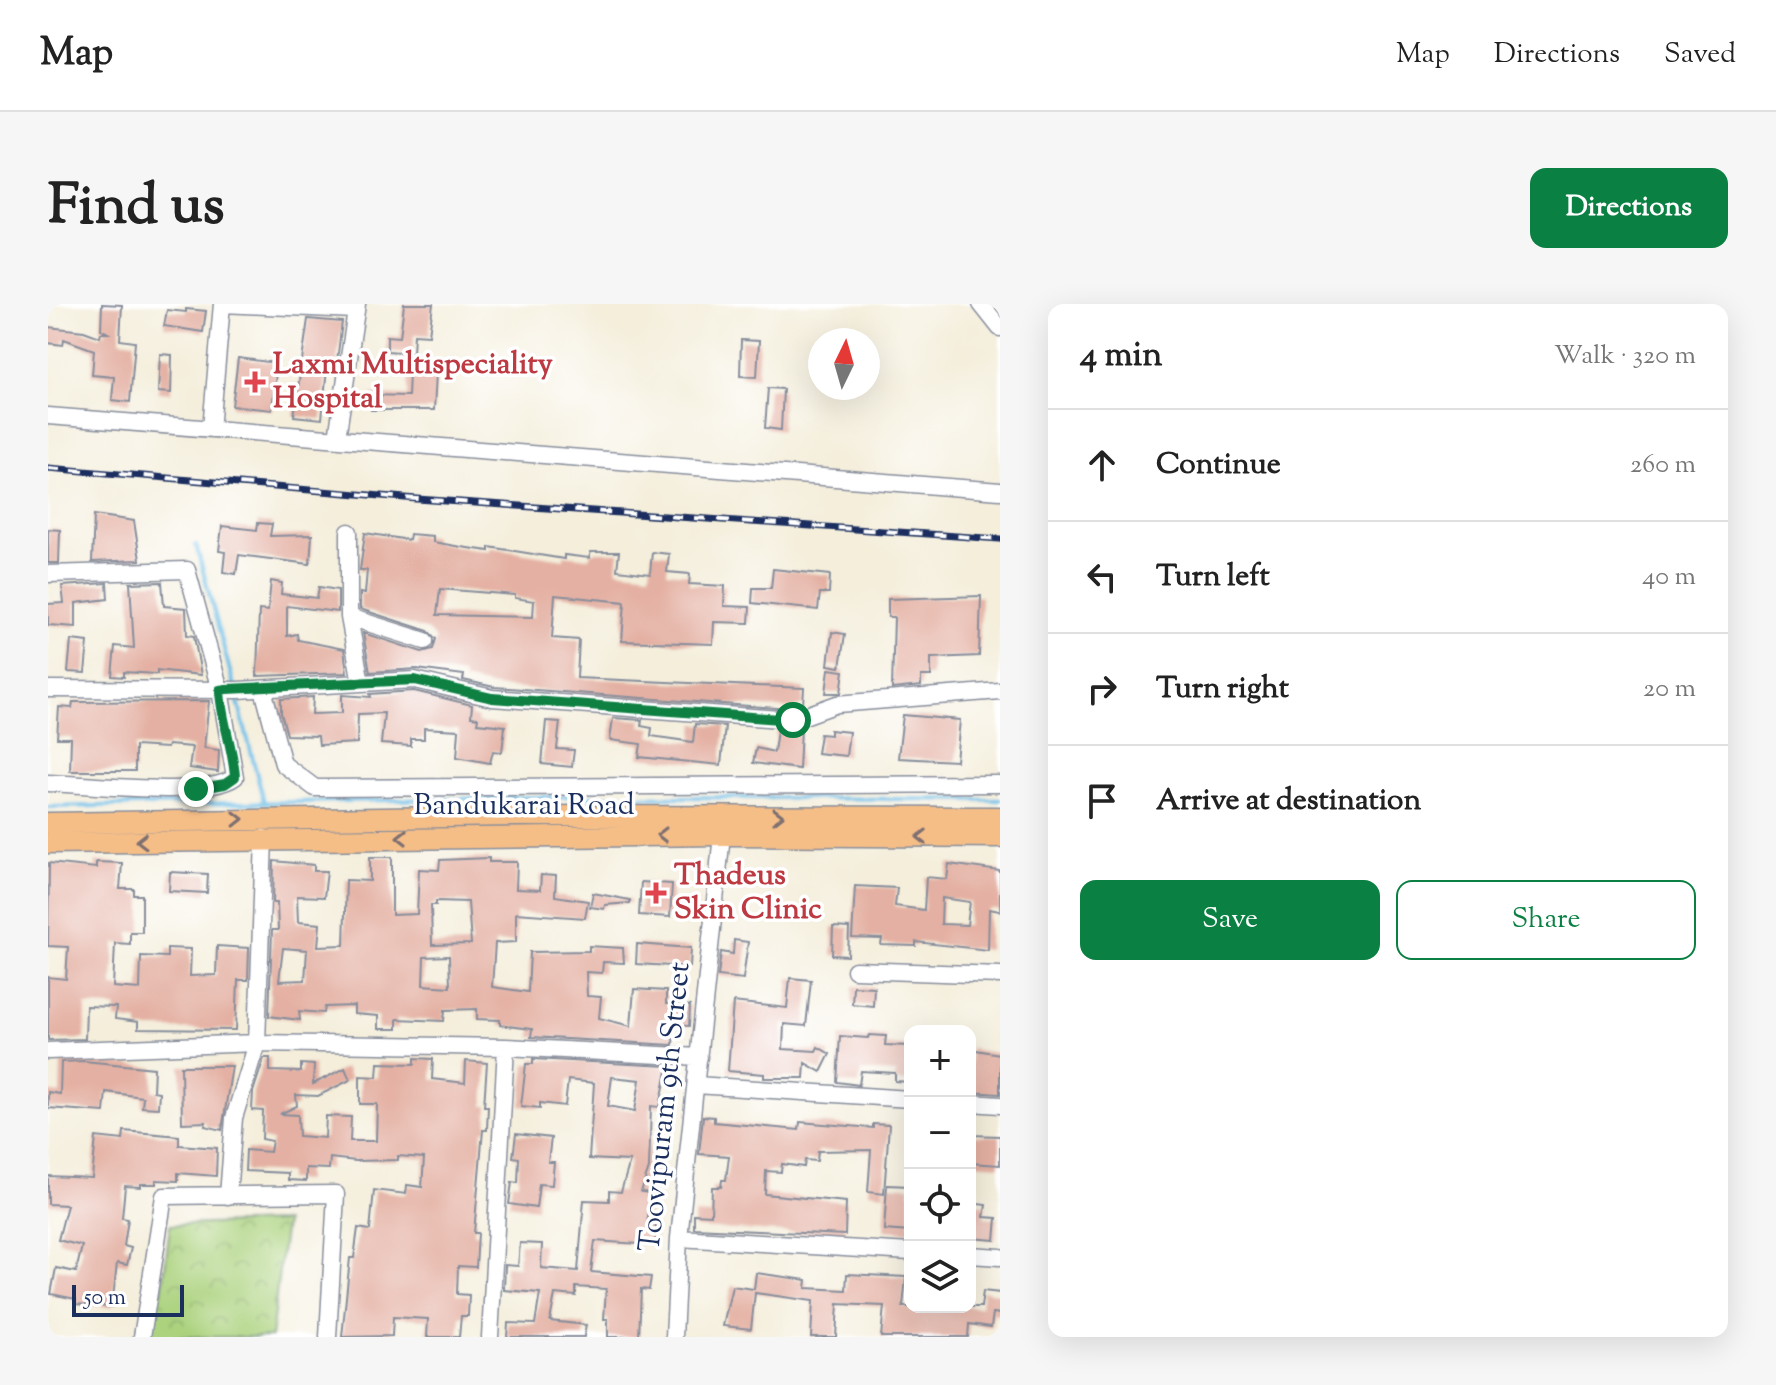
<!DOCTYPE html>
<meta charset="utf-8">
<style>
body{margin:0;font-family:"Sorts Mill Goudy",serif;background:#f6f6f6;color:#222}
.controls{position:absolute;right:24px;bottom:24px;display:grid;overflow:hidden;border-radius:16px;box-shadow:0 8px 32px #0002}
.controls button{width:72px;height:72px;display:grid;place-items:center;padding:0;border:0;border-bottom:2px solid #e0e0e0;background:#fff;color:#222;font:40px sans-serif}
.compass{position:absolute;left:760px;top:24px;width:72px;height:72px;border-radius:50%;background:#fff;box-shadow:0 8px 32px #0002;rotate:5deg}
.scale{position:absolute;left:24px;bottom:20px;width:112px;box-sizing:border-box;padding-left:8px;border:4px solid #1b2f5e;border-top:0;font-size:22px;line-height:28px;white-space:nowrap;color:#1b2f5e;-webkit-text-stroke:6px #fff;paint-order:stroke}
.stop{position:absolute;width:24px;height:24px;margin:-18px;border:6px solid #0b8043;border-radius:50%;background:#fff}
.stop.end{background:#0b8043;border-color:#fff;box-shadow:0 2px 8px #0008}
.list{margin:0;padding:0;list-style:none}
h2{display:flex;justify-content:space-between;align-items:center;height:104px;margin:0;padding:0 32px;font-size:34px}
h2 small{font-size:26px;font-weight:400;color:#767676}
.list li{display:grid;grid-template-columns:52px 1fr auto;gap:24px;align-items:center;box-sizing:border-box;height:112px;padding:0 32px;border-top:2px solid #e0e0e0}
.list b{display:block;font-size:30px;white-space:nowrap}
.list em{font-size:26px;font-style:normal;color:#767676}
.actions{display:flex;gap:16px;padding:24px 32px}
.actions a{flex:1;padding:18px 0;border:2px solid #0b8043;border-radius:16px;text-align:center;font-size:28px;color:#0b8043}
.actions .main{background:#0b8043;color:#fff}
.icon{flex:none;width:44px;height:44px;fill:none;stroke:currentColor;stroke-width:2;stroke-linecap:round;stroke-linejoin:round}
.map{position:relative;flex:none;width:952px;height:1033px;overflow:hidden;border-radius:16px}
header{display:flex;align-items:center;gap:48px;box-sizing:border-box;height:112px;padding:0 40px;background:#fff;border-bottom:2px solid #e0e0e0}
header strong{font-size:38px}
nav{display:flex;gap:44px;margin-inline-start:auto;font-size:28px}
.intro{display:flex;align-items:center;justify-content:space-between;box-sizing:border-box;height:192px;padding:0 48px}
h1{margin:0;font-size:56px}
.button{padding:20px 36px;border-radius:16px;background:#0b8043;color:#fff;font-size:28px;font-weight:700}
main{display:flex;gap:48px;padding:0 48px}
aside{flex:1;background:#fff;border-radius:16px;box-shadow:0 8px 32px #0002}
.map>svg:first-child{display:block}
</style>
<header>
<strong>Map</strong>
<nav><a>Map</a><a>Directions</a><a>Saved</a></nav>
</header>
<div class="intro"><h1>Find us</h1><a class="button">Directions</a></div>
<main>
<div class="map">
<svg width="952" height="1033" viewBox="0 0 952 1033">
<defs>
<pattern id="park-crowns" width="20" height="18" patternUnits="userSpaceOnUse" patternTransform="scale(2)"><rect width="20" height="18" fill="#aad17c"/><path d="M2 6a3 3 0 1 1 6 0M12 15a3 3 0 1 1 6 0" fill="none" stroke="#92b46e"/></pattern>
</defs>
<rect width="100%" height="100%" fill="#fff"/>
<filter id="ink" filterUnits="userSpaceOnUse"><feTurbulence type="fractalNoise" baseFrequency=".0125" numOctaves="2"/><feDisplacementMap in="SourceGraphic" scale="16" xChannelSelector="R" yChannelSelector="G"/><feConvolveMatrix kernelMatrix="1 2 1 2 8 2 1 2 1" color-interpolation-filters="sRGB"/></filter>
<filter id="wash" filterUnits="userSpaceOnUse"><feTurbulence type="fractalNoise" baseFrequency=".006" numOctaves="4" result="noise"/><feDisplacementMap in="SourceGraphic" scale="32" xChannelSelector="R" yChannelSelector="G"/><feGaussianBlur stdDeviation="1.8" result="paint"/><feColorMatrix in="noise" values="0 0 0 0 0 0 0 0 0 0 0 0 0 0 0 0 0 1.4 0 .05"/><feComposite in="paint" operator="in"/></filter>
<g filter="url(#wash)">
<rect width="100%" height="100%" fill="#f4eedb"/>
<path fill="url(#park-crowns)" stroke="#62806d" stroke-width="2" d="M237,918l-14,115h-124l6,-40 9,-5 8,-67z"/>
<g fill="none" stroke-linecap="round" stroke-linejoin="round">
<path stroke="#6cbfe8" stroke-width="4" d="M148,241l38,141
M188,390l28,108
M0,503l541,-11 411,4"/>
</g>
<g id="blocks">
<path fill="#e4b0a3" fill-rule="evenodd" d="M54,0l20,1 -2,35 15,2 -5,60 -18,-2 2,-23 -22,-2 2,-25 -30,-11 -1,6 -15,-2v-16l36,4 16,6 1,-4h7l-7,-4z
M356,0h29l-4,31 -15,-1 -1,19 -26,-2v-15l13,1z
M138,5l20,2 -3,21 -39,-6 3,-16 19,2z
M260,15l34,3 -6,47 -9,-1 -5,51 -28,-3z
M693,36l18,1 -2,36 -17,-1z
M112,50l12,1 -1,38 -13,-1z
M190,54l39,5 -5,47 -40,-4z
M361,68l27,1 -2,37h-63v-15l37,1z
M720,84l15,1 -2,41 -16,-2z
M46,211l40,6 6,39 -48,2z
M210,219l14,1 -2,12 42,-1 -2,29 -71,-9 -3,19 -13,-2 2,-20 -6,-1 3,-25 35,4z
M0,225l12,1 -1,33h-11z
M317,229l44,7 1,-6 23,2v6l28,5 28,4v-4l75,12v-4l25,3 2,-6h28l-2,18 33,4 2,-22 17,2 -2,18 23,2 -1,10 36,2 -1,20 26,1 -1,16 -35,-1 -1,22 -91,-3 3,-39 -70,-7 -3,43 27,2 -2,38 227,10 -1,17 -12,4 -297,-22 -31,-7 1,-5 -47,-6 -47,3 -7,-39 59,19 11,-3 3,-10 -8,-8 -68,-22v-16l5,1 2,-24h-7zM392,285l75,6v3l19,3 -1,16 -96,-2z
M725,265l57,6 -1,18h-9l-2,17 -66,-7 1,-15h18z
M223,277l11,2 -1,11 36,4 2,-11 19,3v22l-51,-6v30l10,-2 1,6 46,9 3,24 -90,3 2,-66 9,1z
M114,278l2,24 22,2 1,27 7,1 7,39 -44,-5v4l-33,-2v5l-12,-1 3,-30 19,2 -4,-65z
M59,279l1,16 -32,4v24l-28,-2v-21l16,-1 -2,-17z
M933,292l-2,60 -48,2v18h-10v10l-29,3 2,-72h-6v-18z
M784,328l13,2 -5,33 -12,-2z
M23,336l17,2 -3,31 -17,-1z
M781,365l15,2 -3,22h-15z
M366,387l58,14 -1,12 7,1 -1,5 28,3 -3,26 -9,-1 -3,12 -33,-6 2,-27 -35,-2v11h-13v7l-30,-2 3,-31 -26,1 -1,29 -38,2 -1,-9 -31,-1 -6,-22v-14l32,-2 -1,17 30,-1v-18l29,2 -1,-3z
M161,397l-5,47 15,2 -1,22 -29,-4 3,-21 -24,-2 -1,3 -32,-2v25h-65l1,-33h-14l2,-31 13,1 1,-6z
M855,411l57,5 -4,41 -58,-3z
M565,414l29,2 -1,6 11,2 -1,8 42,6 2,-18 30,2 -4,39 -82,-8 2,-13 -31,-4z
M498,417l14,1 -3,27 17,1 -2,17 -30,-3z
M753,425l-2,40 -46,-6 3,-15 18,4 3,-22z
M782,426l19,2 -3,24 -29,-3 3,-19 10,1z
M322,553h22v58l25,-1 2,-45 20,1 1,-10 49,-2v4h28l-1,27 24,1 1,-15 15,1 -1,20 33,5 -3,17 -69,-5v29l-21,1 -3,44 36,5 2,-40 59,-1v-5l34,2 1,15 -21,-1 -1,11 -16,-1 1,24 14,1 -2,21 32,8 3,-37 32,2v13l24,2 -1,20 -15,-1 -1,20 -142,-8 1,-8 -32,-4v-5l-23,-1v-10l-32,1 -1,11 -47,-2v10h-19v-13l-24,-2v-8l-29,1 -1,6 -25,-2 1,9 -31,-4 3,-86h6l-1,-27h-4l1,-42 40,4v6h13l-3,26 -27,-1 1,26 22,2 -2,22 26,-1 2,-65 24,1zM388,597l32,1 3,42 -39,1 -1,-40h5zM235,644l24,2 -2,30 -26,1zM401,652l1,31 -27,-2 1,-28z
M48,558l26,1 -2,26h14v6h8v37h-12v12l-15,-1 -2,44 27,2 1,-33 26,1v-9l24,1 -1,27 26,-1 1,-29 32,2 -1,32h-10l-2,50 -98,-1v-7l-23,-3 1,-12 -30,-1 -1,33 -37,1v-63l18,2 2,-32 -20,-1 1,-83 47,5z
M901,560l51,7v40l-11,-2 -1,41 -72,-8v4l-35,-1 1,-6 -30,-1 3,-52 42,2 -2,18 29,4 2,-33 21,2zM894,594l28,4 -3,23 -26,-1z
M122,568l38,2 -1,19 -38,-2z
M593,578l31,2 -2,33 -31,-2z
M545,589l37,7v3l-25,2 -1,4 -14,-2z
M785,623l16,1 -1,28 -16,-1z
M686,636l14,2 -5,37 -25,-3 3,-24 12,2z
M589,640l54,4 -1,19 -54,-3z
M742,674l21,2 -5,46 -22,-2 -1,25 33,2 2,-4 12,7 -9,18 -16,-9 -1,15h-40v-4l-36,-3 5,-69 54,6z
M805,682l21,1 -1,19 -21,-2z
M821,731l17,1 -1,9 25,1v36l-15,-1v-8l-34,-2 -2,14 -22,-3 3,-46 28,2z
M922,745l30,5v40l-30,-2z
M216,754h6v13l31,1v-8l13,1 -1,19 32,-16 5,12 -32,16 -22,-1 1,11 -17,8 18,1 1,21 26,2 1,-22 25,1 -1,24h26l1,-37h-17v-28l17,1 1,-14 37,1v-6l18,1 -1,20 33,4 1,-22 21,2 -3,43h4l-1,24h-4l-9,103h4l-2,34 -18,-1 -1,28 12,1 -1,21h-7l-2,21h-32l1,-18 -35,-2 -1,19 -50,1 8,-79h4l4,-30 12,2 4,-40 32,4 1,-9 15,2 2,-29 -26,-2v4l-42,1 -26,-3 -1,11 -23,-1v13l-18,-1v-7l-43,-2 1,-21 24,2 2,-11 -10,-2 1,-28 -11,-1 1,-18z
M485,755l135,7 -8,41 -9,-1 -2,62 -8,24 10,1 -4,32 9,1 -1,19 -60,-4 -4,31 60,5 -2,13 -8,-1 -2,48h-31v-18h-4l2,-30 -30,-2v9l-21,-2 -5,27 36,4 -2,12h-77l1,-14 27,1 5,-31 -36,-3 1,-25 13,1 2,-23 22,1 -1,24 37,3 6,-71 25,1v-10l12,1 9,-31 -41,-2 5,-76 -26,-3 -3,26 -25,-3v5l-19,-2 5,-42h7zM564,773l28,3 -5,31 -27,-5z
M36,757l70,7 -1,23 6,1 -1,16 -16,-1 1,-10 -37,-5 -2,20 -56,-4v-16l12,2 1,-32z
M133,762h51l-10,64 -17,-4 1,-4 -24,1z
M655,812l11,1v5l85,8 1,-8 73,6v-4l16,1 -5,69 -16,-2 3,-42 -53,1 -1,10 -12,-1 -1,7 -22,-3 -1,8 -15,-1 -1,23 81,8 -1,33 -151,-7v-14l17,1 1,-28h9l1,-7h4l3,-24 -30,-2z
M76,827l55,5v9l38,3 -1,28 -38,-3v8l-22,-1v4h-15v3l-16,-1 -3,32 6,1 -4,27 7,2 -4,17 -10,-2 -5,44 -36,-3v-5l-25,-5 5,-26 20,4 6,-26 -24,-6 9,-35 -19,-1v-28l44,2 4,-41 27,3z
M468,830l35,4 -3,24h6l-2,23 -13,-1 -3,24 -27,-4 3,-22 6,1 1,-25 -6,-1z
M922,831l30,1v29l-30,-2z
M839,881l23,1v46l-26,-2z
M922,899l16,2 -2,12 13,1 -2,22 -25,-2z
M708,969l51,7 -1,8 40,2 1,-16 59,3 -3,30h78l2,-16 17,2v21l-7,-1 -2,14 -22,-3 -1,13h-87l3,-31 -46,-2 -2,33h-25l2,-36 -58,-8 -4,36 -28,-3 9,-40 22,3z"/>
</g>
</g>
<g filter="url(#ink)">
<use href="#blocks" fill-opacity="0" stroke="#888e9c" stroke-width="2"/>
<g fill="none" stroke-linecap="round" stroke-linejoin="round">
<defs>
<path id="minor" d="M933,0l19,24
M0,112l952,75
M163,125l11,-125 133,6
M289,134l20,-134
M301,228v85l12,66
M0,270l139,-4 33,120 15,87c-29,22 -147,7 -187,6
M301,313l76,24
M0,385l190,1 177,-10 77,18 301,22 44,-16 163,-13
M215,385l20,75 32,24 685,-4
M807,666l145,5
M458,743l193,10
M0,747l209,-8 249,4 -16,290
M648,781l214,14
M922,799l30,2
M180,892l6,-78 23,-75 7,-205
M631,934l231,14
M922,951l30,2
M94,1033l22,-141 172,-2 -8,143
M626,1033l5,-99 43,-403"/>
<path id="major" d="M0,519l468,-7 484,1
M0,539l674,-8 278,2"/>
</defs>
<use href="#minor" stroke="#888e9c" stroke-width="19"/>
<use href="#major" stroke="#888e9c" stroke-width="23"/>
<use href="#minor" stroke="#fff" stroke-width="16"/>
<use href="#major" stroke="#f6be87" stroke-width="20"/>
<defs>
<path id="rail" d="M0,164l369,31 583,40"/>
</defs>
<use href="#rail" stroke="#1b2f5e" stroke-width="7"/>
<use href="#rail" stroke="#fff" stroke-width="4" stroke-dasharray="12" stroke-linecap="butt"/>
</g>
<defs><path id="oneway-chevron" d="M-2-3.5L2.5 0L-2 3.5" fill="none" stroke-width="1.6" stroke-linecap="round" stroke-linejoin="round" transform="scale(2)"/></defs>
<g stroke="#7e6f70">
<use href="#oneway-chevron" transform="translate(730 512)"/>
<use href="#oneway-chevron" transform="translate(190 515) rotate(-1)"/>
<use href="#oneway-chevron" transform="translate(614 531) rotate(180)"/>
<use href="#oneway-chevron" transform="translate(354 533) rotate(180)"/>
<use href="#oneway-chevron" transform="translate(874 533) rotate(-179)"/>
<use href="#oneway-chevron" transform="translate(94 537) rotate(179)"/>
</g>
</g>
<g fill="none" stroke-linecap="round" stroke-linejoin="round" filter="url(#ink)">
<path stroke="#0b8043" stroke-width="10" d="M148,485l29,-5 10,-7c-2,-30 -14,-58 -15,-87l6,-1 189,-9 77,18 301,22"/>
</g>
<g fill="#e0444e" stroke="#fff" stroke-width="3">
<path d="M203 66h8v8h8v8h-8v8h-8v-8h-8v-8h8z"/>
<path d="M604 577h8v8h8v8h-8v8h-8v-8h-8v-8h8z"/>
</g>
<g text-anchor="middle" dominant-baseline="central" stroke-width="7" stroke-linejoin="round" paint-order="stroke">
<g font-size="30" font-weight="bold" fill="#be3a42" stroke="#fff" text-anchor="start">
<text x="225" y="61">Laxmi Multispeciality<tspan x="225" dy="34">Hospital</tspan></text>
<text x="626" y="572">Thadeus<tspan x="626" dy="34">Skin Clinic</tspan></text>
</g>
<g font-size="30" fill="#1b2f5e" stroke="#fff">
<text x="476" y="502">Bandukarai Road</text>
<text transform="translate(618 803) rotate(-84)">Toovipuram 9th Street</text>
</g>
</g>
</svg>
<div class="controls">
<button>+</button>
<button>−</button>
<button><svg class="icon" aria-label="locate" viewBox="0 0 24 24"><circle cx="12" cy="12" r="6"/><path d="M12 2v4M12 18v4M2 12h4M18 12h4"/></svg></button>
<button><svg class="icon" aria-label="layers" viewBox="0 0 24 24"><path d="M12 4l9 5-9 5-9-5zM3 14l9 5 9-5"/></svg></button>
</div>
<svg class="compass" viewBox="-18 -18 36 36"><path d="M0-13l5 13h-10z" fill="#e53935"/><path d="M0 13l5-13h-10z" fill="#767676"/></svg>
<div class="scale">50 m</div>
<div class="stop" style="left:745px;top:416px"></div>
<div class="stop end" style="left:148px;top:485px"></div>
</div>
<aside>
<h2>4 min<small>Walk · 320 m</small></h2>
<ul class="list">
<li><svg class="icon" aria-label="ahead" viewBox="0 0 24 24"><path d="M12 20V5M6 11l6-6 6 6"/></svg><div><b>Continue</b></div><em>260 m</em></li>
<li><svg class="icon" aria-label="left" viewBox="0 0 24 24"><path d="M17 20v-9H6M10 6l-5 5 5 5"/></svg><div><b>Turn left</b></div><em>40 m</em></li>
<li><svg class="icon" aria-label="right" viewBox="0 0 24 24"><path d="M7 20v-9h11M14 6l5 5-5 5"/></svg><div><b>Turn right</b></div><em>20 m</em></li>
<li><svg class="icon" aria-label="arrive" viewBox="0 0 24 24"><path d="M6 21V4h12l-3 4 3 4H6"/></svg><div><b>Arrive at destination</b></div></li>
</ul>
<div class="actions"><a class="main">Save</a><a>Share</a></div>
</aside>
</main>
